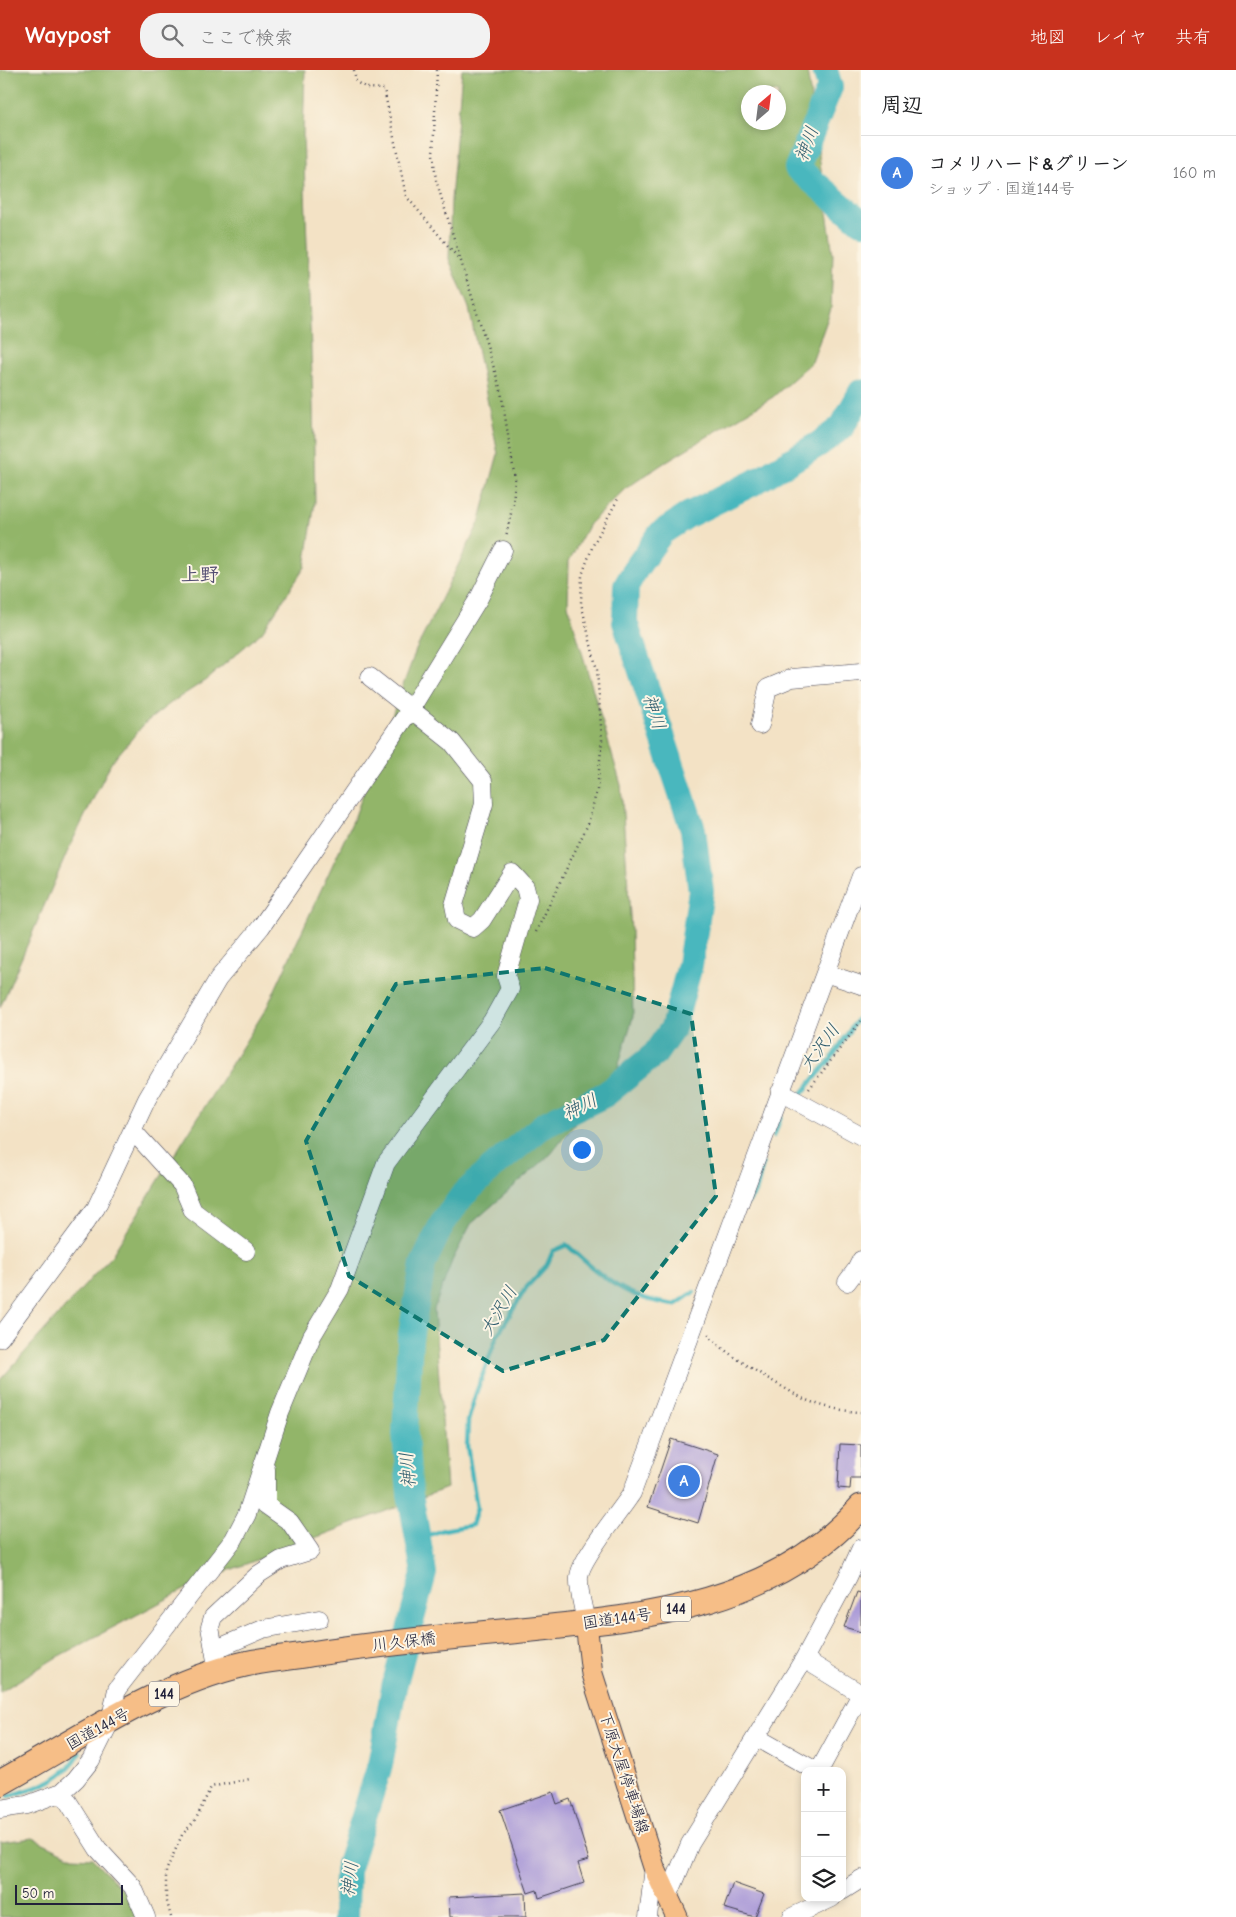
<!DOCTYPE html>
<html lang="ja">
<meta charset="utf-8">
<style>
body{margin:0;font-family:"Comic Neue","Klee One",sans-serif;background:#f2f2f2;color:#202124}
.controls{position:absolute;right:15px;bottom:15px;display:grid;overflow:hidden;border-radius:10px;box-shadow:0 2px 8px #0003}
.controls button{width:45px;height:45px;display:grid;place-items:center;padding:0;border:0;border-bottom:1px solid #e0e0e0;background:#fff;color:#202124;font:25px sans-serif}
.compass{position:absolute;left:741px;top:15px;width:45px;height:45px;border-radius:50%;background:#fff;box-shadow:0 2px 8px #0003;rotate:28deg}
.scale{position:absolute;left:15px;bottom:12px;width:108px;box-sizing:border-box;padding-left:5px;border:2px solid #22223b;border-top:0;font-size:14px;line-height:18px;white-space:nowrap;color:#22223b;-webkit-text-stroke:4px #fcf5e5;paint-order:stroke}
.you{position:absolute;left:581px;top:1079px;width:18px;height:18px;margin:-12px;border:4px solid #fff;border-radius:50%;background:#1a73e8;box-shadow:0 0 0 8px #1a73e833}
.badge{display:grid;place-items:center;width:32px;height:32px;border-radius:50%;background:#c8321e;color:#fff;font-size:16px;font-weight:700}
.pin{position:absolute;translate:-50% -50%;border:2px solid #fff;box-shadow:0 1px 5px #0006}
.list{margin:0;padding:0;list-style:none}
h2{display:flex;justify-content:space-between;align-items:center;height:65px;margin:0;padding:0 20px;font-size:21px}
h2 small{font-size:16px;font-weight:400;color:#757577}
.list li{display:grid;grid-template-columns:32px 1fr auto;gap:15px;align-items:center;box-sizing:border-box;height:75px;padding:0 20px;border-top:1px solid #e0e0e0}
.list b{display:block;font-size:19px;white-space:nowrap}
.list p{margin:0;font-size:16px;white-space:nowrap;color:#757577}
.list em{font-size:16px;font-style:normal;color:#757577}
.icon{flex:none;width:28px;height:28px;fill:none;stroke:currentColor;stroke-width:2;stroke-linecap:round;stroke-linejoin:round}
.map{position:relative;flex:none;width:861px;height:1847px;overflow:hidden}
header{display:flex;align-items:center;gap:30px;box-sizing:border-box;height:70px;padding:0 25px;background:#c8321e;color:#fff}
header strong{font-size:24px}
nav{display:flex;gap:28px;margin-inline-start:auto;font-size:18px}
.search{width:350px;height:45px;background:#f2f2f2;display:flex;align-items:center;gap:12px;box-sizing:border-box;padding:0 18px;border-radius:20px;color:#757577;font-size:19px}
main{display:flex}
aside{flex:1;background:#fff}
.map>svg:first-child{display:block}
</style>
<header>
<strong>Waypost</strong>
<div class="search"><svg class="icon" aria-label="search" viewBox="0 0 24 24"><circle cx="10" cy="10" r="6"/><path d="M15 15l6 6"/></svg>ここで検索</div>
<nav><a>地図</a><a>レイヤ</a><a>共有</a></nav>
</header>
<main>
<div class="map">
<svg width="861" height="1847" viewBox="0 0 861 1847">
<rect width="100%" height="100%" fill="#fcf5e5"/>
<filter id="ink" filterUnits="userSpaceOnUse"><feTurbulence type="fractalNoise" baseFrequency=".02" numOctaves="2"/><feDisplacementMap in="SourceGraphic" scale="10" xChannelSelector="R" yChannelSelector="G"/><feConvolveMatrix kernelMatrix="1 2 1 2 8 2 1 2 1" color-interpolation-filters="sRGB"/></filter>
<filter id="wash" filterUnits="userSpaceOnUse"><feTurbulence type="fractalNoise" baseFrequency=".0096" numOctaves="4" result="noise"/><feDisplacementMap in="SourceGraphic" scale="20" xChannelSelector="R" yChannelSelector="G"/><feGaussianBlur stdDeviation="1.12" result="paint"/><feColorMatrix in="noise" values="0 0 0 0 0 0 0 0 0 0 0 0 0 0 0 0 0 1.4 0 .05"/><feComposite in="paint" operator="in"/></filter>
<g filter="url(#wash)">
<rect width="100%" height="100%" fill="#f3e2c5"/>
<path fill="#92b569" stroke="#5a6c52" fill-rule="evenodd" d="M0,0h305l-2,66 10,267 2,99 -10,65 -43,65 -56,48 -34,22 -27,21 -34,40 -42,85 -69,160z
M462,0h345l26,184 -2,55 -19,53 -39,35 -103,62 -45,30 -36,35 -20,37 -1,44 53,180 10,145 2,87 -16,53 -66,84 -80,70 -19,37 -18,48 13,179 -246,93 -144,76 -57,35v-312l112,-125 155,-248 88,-191 61,-166 63,-127 19,-69 -29,-146 -20,-49 2,-59zM748,22h30v30h-30z
M33,1768l40,19 19,1 34,35 13,24h-139v-75z"/>
<g fill="none" stroke-linecap="round" stroke-linejoin="round">
<path stroke="#48b7be" stroke-width="4.5" d="M799,1027l32,-38 30,-46
M774,1066l7,-20
M747,1134l9,-12 7,-28
M418,1469l25,-9 29,-5 5,-17 -10,-62 1,-25 8,-28 21,-57 29,-48 21,-23 6,-14 14,-6c35,33 59,54 108,60l19,-13
M9,1726c30,-9 54,-15 71,-43"/>
<path stroke="#48b7be" stroke-width="26" d="M825,0l5,17 -33,81 64,54
M346,1847l1,-46 33,-106 14,-78 30,-114 -14,-79 -5,-60 5,-94 13,-76 19,-40 20,-28 31,-29 52,-43 61,-30 49,-40 18,-26 17,-63 11,-74 -8,-61 -68,-208 1,-36 11,-19 24,-34 27,-18 65,-32 66,-39 23,-17 19,-35"/>
</g>
<g id="blocks">
<path fill="#ab9bd8" d="M671,1369l47,15 -20,69 -50,-16z
M840,1374l21,1v33h-10l-1,11 -12,-1z
M857,1522l4,1v39l-17,-5z
M553,1722l4,12 13,-5 19,61 -11,3 6,20 -45,15 -2,-8 -9,3 -28,-83z
M733,1813l31,11 -9,23 -31,-9z
M525,1823l1,24h-76l-1,-20z"/>
</g>
</g>
<g filter="url(#ink)">
<use href="#blocks" fill-opacity="0" stroke="#413f50" stroke-width="1"/>
<g fill="none" stroke-linecap="round" stroke-linejoin="round">
<defs>
<path id="minor" d="M760,655l8,-37 24,-10 69,-6
M825,903l36,12
M780,1022l81,44
M133,1061l49,54 11,26 53,40
M847,1212l9,-12 5,-10
M0,1268l96,-130 51,-109 71,-120 43,-52 149,-217 69,-112 24,-48
M586,1553c-2,-14 -8,-31 -7,-46 1,-18 41,-65 53,-84l229,-617
M214,1580l49,-21 56,-10
M804,1589l57,35
M218,1602l-8,-45 3,-10 46,-43 22,-14 29,-9 -20,-29 -24,-17v-36
M756,1667l60,34
M819,1701l42,-77
M62,1722l36,57 35,38 13,30
M0,1739l27,-4 35,-13 14,-13 15,-19 19,-38 7,-33 117,-150 13,-25 33,-101 32,-77 28,-47 46,-126 106,-142 18,-32 -4,-13 22,-77 -3,-12 -13,-14 -30,47 -9,8 -16,-8 -3,-15 30,-101 -1,-23 -31,-39 -82,-65
M842,1821l19,-12
M668,1827l22,-53 114,-185 44,-82 13,-29
M648,1847l6,-50
M792,1847l40,-19"/>
<path id="major" d="M586,1553l6,51 62,193 23,50"/>
<path id="highway" d="M0,1713c76,-42 160,-100 245,-119 21,-5 43,-6 65,-10 67,-10 135,-17 202,-23 126,-13 259,-22 349,-124"/>
</defs>
<use href="#minor" stroke="#413f50" stroke-width="19"/>
<use href="#major" stroke="#413f50" stroke-width="23"/>
<use href="#highway" stroke="#413f50" stroke-width="27"/>
<path stroke="#413f50" stroke-width="2.5" stroke-dasharray="1 4" stroke-linecap="butt" d="M354,0l2,12 11,6 17,1 22,107 54,64
M437,0l-4,84 3,26 65,211 14,88 -2,25 -7,33
M536,862l52,-108 9,-34 5,-50 -5,-70 -16,-67 1,-28 11,-30 26,-48
M809,1019l52,-68
M708,1264c6,14 79,56 96,65 18,8 38,12 57,13
M171,1847l-5,-19v-27l16,-36 14,-16 15,-32 39,-8"/>
<use href="#minor" stroke="#fff" stroke-width="18"/>
<use href="#major" stroke="#f6be87" stroke-width="21"/>
<use href="#highway" stroke="#f6be87" stroke-width="25"/>
</g>
</g>
<path fill="#0f766e" fill-opacity="0.2" stroke="#0f766e" stroke-width="4" stroke-dasharray="10 6" stroke-linejoin="round" d="M545,898l146,46 25,182 -112,144 -101,31 -154,-95 -43,-135 90,-157z"/>
<g text-anchor="middle" dominant-baseline="central" stroke-width="4" stroke-linejoin="round" paint-order="stroke">
<g fill="#fcf5e5" stroke="#63616e" stroke-width="1">
<rect x="661" y="1526.5" width="30" height="25" rx="4"/>
<rect x="149" y="1611.5" width="30" height="25" rx="4"/>
</g>
<g font-size="15" font-weight="bold" fill="#22223b">
<text x="676" y="1539">144</text>
<text x="164" y="1624">144</text>
</g>
<g font-size="16" fill="#22223b" stroke="#fcf5e5">
<text transform="translate(617 1549) rotate(-8)">国道144号</text>
<text transform="translate(404 1572) rotate(-7)">川久保橋</text>
<text transform="translate(98 1659) rotate(-29)">国道144号</text>
<text transform="translate(624 1703) rotate(72)">下原大屋停車場線</text>
</g>
<g font-size="18" font-style="italic" fill="#315e6f" stroke="#fcf5e5">
<text transform="translate(807 74) rotate(-70)">神川</text>
<text transform="translate(654 642) rotate(72)">神川</text>
<text transform="translate(820 978) rotate(-54)">大沢川</text>
<text transform="translate(580 1037) rotate(-26)">神川</text>
<text transform="translate(499 1241) rotate(-59)">大沢川</text>
<text transform="translate(408 1400) rotate(-95)">神川</text>
<text transform="translate(350 1809) rotate(-83)">神川</text>
</g>
<g font-size="19" font-weight="bold" fill="#524c72" stroke="#fcf5e5">
<text x="200" y="505">上野</text>
</g>
</g>
</svg>
<div class="controls">
<button>+</button>
<button>−</button>
<button><svg class="icon" aria-label="layers" viewBox="0 0 24 24"><path d="M12 4l9 5-9 5-9-5zM3 14l9 5 9-5"/></svg></button>
</div>
<svg class="compass" viewBox="-18 -18 36 36"><path d="M0-13l5 13h-10z" fill="#e53935"/><path d="M0 13l5-13h-10z" fill="#757577"/></svg>
<div class="scale">50 m</div>
<div class="you"></div>
<div class="pin badge" style="left:684px;top:1411px;background:#3f7fe0">A</div>
</div>
<aside>
<h2>周辺<small></small></h2>
<ul class="list">
<li><span class="badge" style="background:#3f7fe0">A</span><div><b>コメリハード&amp;グリーン</b><p>ショップ · 国道144号</p></div><em>160 m</em></li>
</ul>
</aside>
</main>
